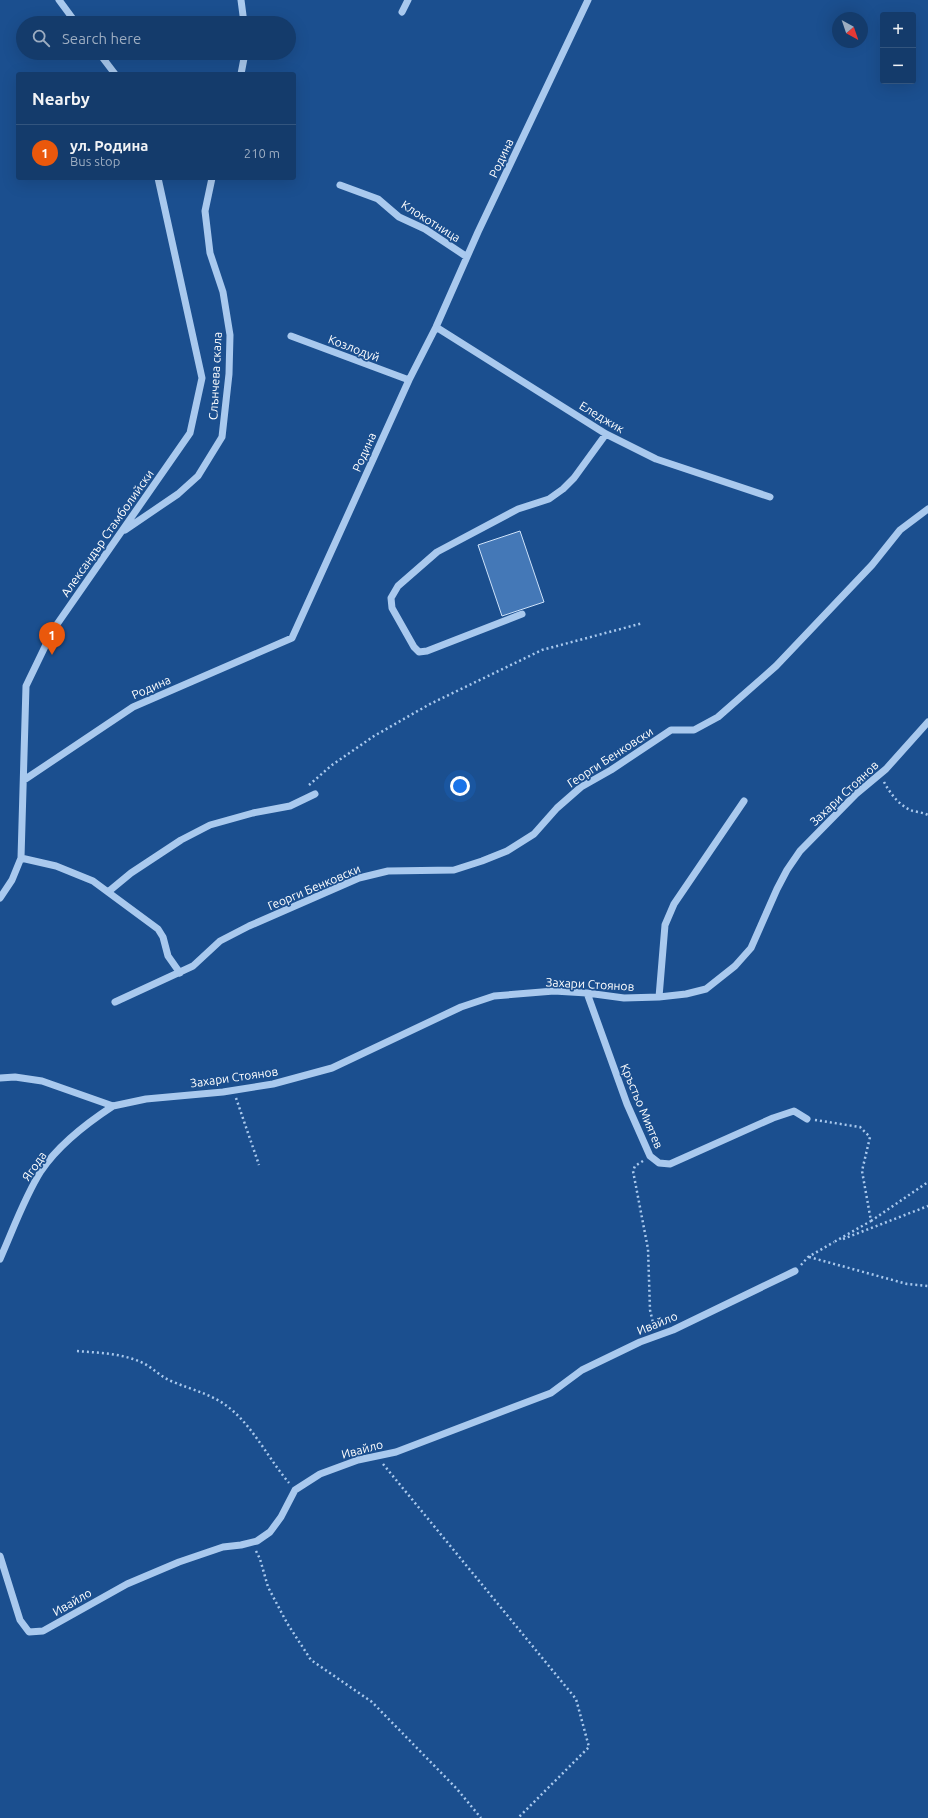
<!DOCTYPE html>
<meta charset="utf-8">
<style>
body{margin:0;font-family:Ubuntu,sans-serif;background:#1d4271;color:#f1f3f6}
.controls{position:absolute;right:12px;top:12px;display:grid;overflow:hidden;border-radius:4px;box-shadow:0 4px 16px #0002}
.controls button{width:36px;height:36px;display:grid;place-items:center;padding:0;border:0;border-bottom:1px solid #33557e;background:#143b6b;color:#f1f3f6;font:20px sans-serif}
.compass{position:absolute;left:832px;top:12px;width:36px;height:36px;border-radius:50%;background:#143b6b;box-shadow:0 4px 16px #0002;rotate:140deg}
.you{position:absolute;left:460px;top:786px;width:14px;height:14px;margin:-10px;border:3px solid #fff;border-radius:50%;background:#1a73e8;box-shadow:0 0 0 6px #1a73e833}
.badge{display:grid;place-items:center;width:26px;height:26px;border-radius:50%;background:#ea580c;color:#fff;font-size:13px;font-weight:700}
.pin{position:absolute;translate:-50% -33px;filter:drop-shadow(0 1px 2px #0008)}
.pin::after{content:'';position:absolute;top:21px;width:14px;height:12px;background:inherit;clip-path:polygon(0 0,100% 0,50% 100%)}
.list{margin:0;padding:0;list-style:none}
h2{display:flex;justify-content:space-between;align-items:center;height:52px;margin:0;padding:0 16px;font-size:17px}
h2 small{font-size:13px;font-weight:400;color:#9dadc1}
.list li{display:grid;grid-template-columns:26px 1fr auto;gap:12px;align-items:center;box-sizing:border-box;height:56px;padding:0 16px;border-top:1px solid #33557e}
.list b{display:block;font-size:15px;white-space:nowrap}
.list p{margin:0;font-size:13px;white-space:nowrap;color:#9dadc1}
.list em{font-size:13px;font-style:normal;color:#9dadc1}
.icon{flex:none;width:22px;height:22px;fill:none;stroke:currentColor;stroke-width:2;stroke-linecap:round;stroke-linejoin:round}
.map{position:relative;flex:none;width:928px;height:1818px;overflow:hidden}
.search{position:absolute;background:#143b6b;box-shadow:0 4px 16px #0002;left:16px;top:16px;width:280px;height:44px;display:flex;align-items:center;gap:10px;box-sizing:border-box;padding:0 14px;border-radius:22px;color:#9dadc1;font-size:15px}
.panel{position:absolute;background:#143b6b;box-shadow:0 4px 16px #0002;left:16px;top:72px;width:280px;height:108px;border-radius:4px}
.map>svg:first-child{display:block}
</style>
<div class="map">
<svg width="928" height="1818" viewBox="0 0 928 1818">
<rect width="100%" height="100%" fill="#1b4f8f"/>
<path fill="#4478b7" stroke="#cfe3fa" d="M520,531l24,71 -42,14 -24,-71z"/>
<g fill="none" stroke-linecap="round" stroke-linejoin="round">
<path stroke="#a9c9ee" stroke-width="2.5" stroke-dasharray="2 3" stroke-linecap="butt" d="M884,782c6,11 14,22 26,28 5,2 12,2 18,5
M309,785l23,-20 42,-29 56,-32 112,-54 101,-27
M236,1098l23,67
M815,1120l45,7 10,10 -8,34 9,50 -37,21
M643,1161l-8,5 -2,5 15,78 2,61 4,17
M871,1221l57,-39
M843,1239l85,-33
M809,1257l98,27 21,2
M801,1265l7,-8 26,-15
M77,1351c22,2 45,2 66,12 10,5 18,14 28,18 23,10 43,13 62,30 21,18 38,51 56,72
M383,1464l193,235 13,48 -71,71
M256,1551l4,8 8,28 19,36 24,37 61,42 85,87 24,29"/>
<path stroke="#a9c9ee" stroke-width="7" d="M59,0l17,23
M241,0l3,23
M402,12l6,-12
M99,53l16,21
M241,74l4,-21
M340,185l38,14 21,18 26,12 42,28
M436,327l170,107 50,25 114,38
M291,336l118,44
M125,530l53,-36 20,-18 24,-39 7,-63 1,-39 -7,-43 -13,-39 -5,-42 7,-33
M522,614l-95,37 -8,1 -5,-5 -22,-39 -1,-10 7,-12 39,-34 81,-43 31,-10 14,-10 11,-11 32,-44
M24,780l109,-73 159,-69 117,-258 27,-53 42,-95 110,-232
M21,858l35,8 37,15 65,48 5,8 5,19 12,17
M108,892l23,-19 50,-33 29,-15 43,-12 37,-7 25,-12
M0,898l12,-18 9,-22 5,-172 27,-56 137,-197 12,-55 -44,-200
M587,993l40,111 23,52 9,7 11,1 103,-46 21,-7 13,8
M659,997l6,-72 9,-21 70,-103
M115,1002l78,-36 27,-25 29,-15 110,-48 29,-7 66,-1 28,-9 25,-10 27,-17 23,-26 24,-21 30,-17 60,-40h23l24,-13 58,-51 96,-101 28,-35 28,-21
M0,1078l15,-1 27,4 71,25 33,-7 77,-7 50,-8 59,-16 129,-61 33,-11 60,-5 33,2 37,5 35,-1 27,-3 20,-5 29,-23 16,-18 26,-59 10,-19 13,-19 56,-57 30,-25 42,-47
M0,1259c13,-29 24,-61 41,-88 18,-27 46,-48 72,-65
M0,1556l20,64 9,12 14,-1 84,-47 52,-22 44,-15 18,-2 16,-4 13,-9 11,-15 14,-27 25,-16 38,-14 38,-8 155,-59 31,-23 58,-28 33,-12 122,-59"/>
</g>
<g text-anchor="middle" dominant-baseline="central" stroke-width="3.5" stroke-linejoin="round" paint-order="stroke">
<g font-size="12" fill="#fff" stroke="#1b4f8f">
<text transform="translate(501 158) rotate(-65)">Родина</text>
<text transform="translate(431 221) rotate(32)">Клокотница</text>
<text transform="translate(354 348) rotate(21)">Козлодуй</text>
<text transform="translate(215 376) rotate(-87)">Слънчева скала</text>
<text transform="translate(602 417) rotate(31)">Еледжик</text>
<text transform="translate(364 452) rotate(-66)">Родина</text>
<text transform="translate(107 533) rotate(-55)">Александър Стамболийски</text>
<text transform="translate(151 687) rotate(-24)">Родина</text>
<text transform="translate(610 757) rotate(-33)">Георги Бенковски</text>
<text transform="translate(844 793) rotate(-43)">Захари Стоянов</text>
<text transform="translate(314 887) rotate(-23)">Георги Бенковски</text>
<text transform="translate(590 984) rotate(3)">Захари Стоянов</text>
<text transform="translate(234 1077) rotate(-8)">Захари Стоянов</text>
<text transform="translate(642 1106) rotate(67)">Кръстьо Миятев</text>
<text transform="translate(34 1166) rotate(-55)">Ягода</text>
<text transform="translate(657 1323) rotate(-22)">Ивайло</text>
<text transform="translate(362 1449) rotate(-15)">Ивайло</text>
<text transform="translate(72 1602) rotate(-30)">Ивайло</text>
</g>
</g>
</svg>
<div class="controls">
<button>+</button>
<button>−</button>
</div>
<svg class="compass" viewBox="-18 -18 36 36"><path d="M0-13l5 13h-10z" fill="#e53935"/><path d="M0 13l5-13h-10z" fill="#9dadc1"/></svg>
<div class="you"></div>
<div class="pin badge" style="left:52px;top:655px">1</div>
<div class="search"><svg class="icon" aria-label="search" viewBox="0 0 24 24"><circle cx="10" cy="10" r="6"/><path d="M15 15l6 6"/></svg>Search here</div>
<section class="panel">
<h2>Nearby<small></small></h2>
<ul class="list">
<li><span class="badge">1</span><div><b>ул. Родина</b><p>Bus stop</p></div><em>210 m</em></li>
</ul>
</section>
</div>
